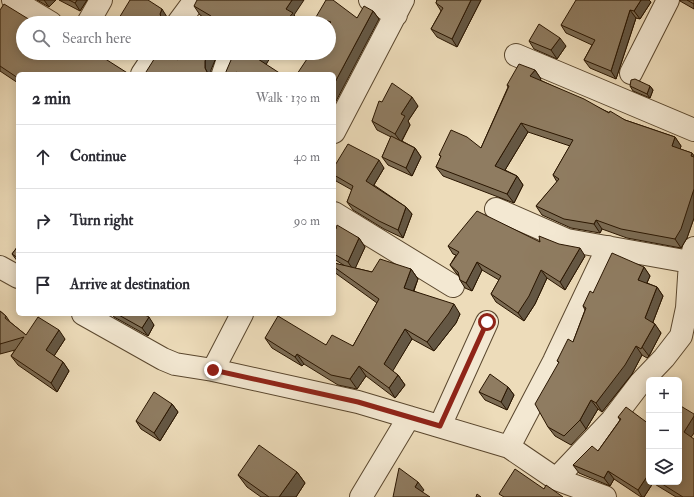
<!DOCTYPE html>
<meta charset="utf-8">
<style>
body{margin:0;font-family:"IM FELL Double Pica",serif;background:#f7f7f7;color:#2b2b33}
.controls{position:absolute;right:12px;bottom:12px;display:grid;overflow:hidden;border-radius:6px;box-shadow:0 2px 10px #0003}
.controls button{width:36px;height:36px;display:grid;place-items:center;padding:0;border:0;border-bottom:1px solid #e1e1e2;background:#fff;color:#2b2b33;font:20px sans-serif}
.stop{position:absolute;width:12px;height:12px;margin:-9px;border:3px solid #8f2418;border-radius:50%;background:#fff}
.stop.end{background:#8f2418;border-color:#fff;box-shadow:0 1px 4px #0008}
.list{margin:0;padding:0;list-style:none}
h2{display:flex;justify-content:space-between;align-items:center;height:52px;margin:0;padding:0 16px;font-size:17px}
h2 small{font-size:13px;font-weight:400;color:#7c7c81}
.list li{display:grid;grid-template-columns:26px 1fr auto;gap:12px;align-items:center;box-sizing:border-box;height:64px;padding:0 16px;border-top:1px solid #e1e1e2}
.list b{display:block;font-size:15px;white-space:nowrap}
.list em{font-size:13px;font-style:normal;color:#7c7c81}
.icon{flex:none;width:22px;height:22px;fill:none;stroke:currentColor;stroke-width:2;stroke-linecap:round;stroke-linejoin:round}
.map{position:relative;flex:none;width:694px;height:497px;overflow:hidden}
.search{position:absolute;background:#fff;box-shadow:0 2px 10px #0003;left:16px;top:16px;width:320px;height:44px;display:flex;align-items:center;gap:10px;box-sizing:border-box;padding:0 14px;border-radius:22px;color:#7c7c81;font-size:15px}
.panel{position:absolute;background:#fff;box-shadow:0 2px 10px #0003;left:16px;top:72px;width:320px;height:244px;border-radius:6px}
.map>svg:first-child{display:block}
</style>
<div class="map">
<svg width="694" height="497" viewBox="0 0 694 497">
<rect width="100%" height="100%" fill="#eddcba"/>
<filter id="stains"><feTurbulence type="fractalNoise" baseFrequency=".005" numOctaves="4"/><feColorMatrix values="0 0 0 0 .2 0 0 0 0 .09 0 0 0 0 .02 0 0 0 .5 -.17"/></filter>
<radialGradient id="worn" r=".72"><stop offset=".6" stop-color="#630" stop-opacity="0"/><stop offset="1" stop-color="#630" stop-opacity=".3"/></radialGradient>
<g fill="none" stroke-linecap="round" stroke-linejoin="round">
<defs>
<path id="minor" d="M13,0l38,23
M370,0l26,15
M88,23l13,-23
M178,23l17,-23
M516,55l178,75
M631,73l37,-73
M142,74l14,-21
M223,74l7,-21
M334,132l69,-132
M496,209l71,31 123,22
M334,213l119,73
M0,267l18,10
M83,314l80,45 12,5 38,6 145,32 151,45 47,32 49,18
M213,370l29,-56
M440,426l47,-104
M509,447l45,-86 54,-114
M556,479l56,-59 29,-38 23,-24 17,-22 6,-28 3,-46 4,-14
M361,497l48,-80"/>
</defs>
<use href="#minor" stroke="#5a472e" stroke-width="24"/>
<use href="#minor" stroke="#f3e8d2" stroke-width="22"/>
</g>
<path fill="#7b6b53" stroke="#291500" d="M37,0h19l-7,7z
M59,0h28l-7,11z
M437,0h44l-24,47 -20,-10 -6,-8 10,-18 -5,-8z
M680,0h14v9l-14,-8z
M651,2l-11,17 -4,-1 -20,61 -26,-11 -6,-8 8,-15 -26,-12 -5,-8z
M194,6l100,9 5,7 -1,1h-92l2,-3 -8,-5z
M0,10l18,64v9l-18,-12z
M373,11l6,8 -50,34v-30h-8l-5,-6 41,1z
M529,41l37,5 -9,13 -23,-10z
M535,70l6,9 -1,1 85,40 50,17 6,9 -1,3 12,4 2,3v62l-7,20 -6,10 -54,-10 -25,-9 -2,4 -29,-5 -29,-13 -6,-9 21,-24 -4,-7 17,-29 -42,-14 -23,38 12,6 6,9 -9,18 -71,-27 -7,-9 5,-10 -2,-2 42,-7 27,-61 -1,-2z
M630,86h20l3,4 -3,8 -17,-7z
M382,102l36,4 -10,15 2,4 -8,16 13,7 6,9 -9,19 -24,-11 -6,-8 9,-20 -14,-7 -5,-9z
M334,167l50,1 -10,17 32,22 6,7 -9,24 -19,-9 -31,-19 -6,-8 5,-12 -16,-9 -2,-3z
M334,228l25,10 6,9 -10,21 17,4 39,-3 7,10 -4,12 46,23 -4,9 -22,28 -22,-12 -20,32 6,4 7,10 -10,13 -29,-22 -9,13 -19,-4 -34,-21 -2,2 -30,-18 -7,-10 61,7 27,1 24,-43 -43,-31v-9l11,3 -11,-7z
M540,242l45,14 -20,34 -18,-12 -12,26 -11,17 -28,-19 -5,-8 8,-14 -17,-10 -10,21 -7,-3 -5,-8 -1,-4 -3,-3 -6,-8 6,-10 -3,-1 -5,-8z
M18,246v16l-6,-8z
M644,267l6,9 -3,7 10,4 6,9 -10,26 8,11 -12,23 -2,2 -5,-3 -10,19 -30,38 -4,-3 -12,20 -15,16 -16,-9 -7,-9 11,-64 -2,-2 16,-19 12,-32 -2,-4 10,-13z
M0,311l6,5 4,6 16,13 39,4 -11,17 9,6 6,9 -12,21 -39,-27 -7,-9 4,-6 -15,4z
M112,314h31l11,11 -6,11 -34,-19z
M508,387l6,8 -7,15 -22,-10 -6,-8z
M172,404l6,8 -18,29 -19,-12 -5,-8z
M694,414v19l-3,4 3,60h-18l-23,-14 -9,14h-3l-27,-18 -4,7 -31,-13 -6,-8 25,-14 22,-31 -2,-3 31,7v58h30z
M297,472l8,11 -9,14h-35l-14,-10 -9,-12z"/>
<path fill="#645744" stroke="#291500" d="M44,0h12l-7,7z
M77,0h10l-7,11 -5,-8z
M292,0h12l-10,15 5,7 -1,1h-14l2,-14z
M471,0h10l-24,47 -5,-8z
M641,0h8l2,2 -11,17 -6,-8z
M162,9l5,8 -1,5v1h-3l-3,-9z
M630,10l6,8 -20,61 -5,-8z
M373,11l6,8 -45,86v-21z
M560,38l6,8 -9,13 -6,-9z
M208,53h10l-7,17v4h-3l-3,-6v-7z
M262,53h11l-9,15 -6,-9z
M535,70l6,9 -4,6 -7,-9z
M650,86l3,4 -3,8 -3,-4z
M412,97l6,9 -10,15 2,4 -9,17 -6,-8 6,-20z
M521,123l7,9 -26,43 -7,-9z
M675,137l6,9 -3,9 -6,-9z
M415,148l6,9 -9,19 -6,-8z
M692,153l2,3v5l-3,-5z
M379,160l5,8 -12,20 -6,-7z
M517,176l6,9 -9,18 -7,-9z
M694,189v29l-7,20 -6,10 -6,-9z
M406,207l6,7 -9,24 -5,-8z
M596,220l6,9 -2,4 -6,-9z
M359,238l6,9 -11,24 -6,-9z
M580,248l5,8 -20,34 -5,-8z
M477,262l5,8 -10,21 -6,-8z
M644,267l6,9 -6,13 -6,-9z
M411,269l7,10 -7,18 -7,-9z
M541,270l6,8 -12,26 -11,17 -6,-8z
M657,287l6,9 -12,31 -6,-9z
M454,304l6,10 -4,9 -22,28 -7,-9z
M149,317l5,8 -6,11 -6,-8z
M655,324l6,9 -12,23 -7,-9z
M405,329l7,10 -21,35 -7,-10z
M59,330l6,9 -13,20 -6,-9z
M636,346l6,9 -10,19 -30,38 -6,-9z
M297,354l7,10 -2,2 -7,-9z
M63,362l6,9 -12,21 -6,-9z
M359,366l7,10 -9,13 -7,-10z
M398,375l7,10 -10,13 -6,-10z
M508,387l6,8 -7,15 -6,-8z
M591,400l7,9 -12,20 -6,-9z
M172,404l6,8 -18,29 -6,-8z
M694,416v17l-5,7 -5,-8z
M608,471l6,8 -4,7 -6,-8z
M297,472l8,11 -9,14h-17z
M648,475l1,1v6h4v1l-9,14h-2l-4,-7z
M418,482l6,8 -4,5 -5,-8z"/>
<path fill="#8f7c61" stroke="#291500" d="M69,0h8l-2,3z
M130,0h18l14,9 -2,5 3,9h-47z
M197,0h95l-6,9 7,4 -9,10h-78l5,-7 -17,-10z
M326,0h7l24,18 7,-12 9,5 -39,73v-10h-37l14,-21h18v-29l2,-2 -15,-5z
M437,0h34l-19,39 -21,-10 12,-21 -7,-5z
M576,0h65l-7,11 -4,-1 -19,61 -27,-11 11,-20 -34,-15z
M687,0h7v4z
M4,4l31,19h-12v30h73l33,21h-111v4l-18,-12v-56z
M539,24l21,14 -9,12 -22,-9z
M158,53h11l9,7 6,-7h24l-3,8v7l3,6h-64l2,-2z
M234,53h28l-4,6 23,15h-42l-3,-2 -1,2h-10z
M519,64l16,6 -5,6 54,23 25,14 1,-2 15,9 50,17 -3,9 20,7 -1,3 3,1v32l-13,40 -6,10 -54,-10 -25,-9 -2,4 -30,-5 -28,-13 23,-27 -6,-4 20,-35 -52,-17 -26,43 22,10 -10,18 -71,-27 5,-11 -2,-1 12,-25 16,7 14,11 28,-62 -2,-1z
M635,79l15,7 -3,8 -17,-8 1,-6z
M392,83l20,14 -11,17 4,2 -10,18 -23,-13 7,-20 3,1z
M391,136l24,12 -9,20 -24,-11z
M348,144l31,16 -13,21 40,26 -8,23 -19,-9 -32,-19 6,-16 -19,-11v-8z
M477,211l63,31 -1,-6 20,8 21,4 -20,34 -19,-12 -12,26 -11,17 -27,-19 10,-18 -24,-14 -11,21 -6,-3 -2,-8 -8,-7 9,-13 -11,-6z
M337,225l22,13 -11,24 -14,-8v-26l2,1z
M18,246v12l-6,-4z
M612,253l32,14 -6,13 19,7 -12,31 10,6 -13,23 -1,2 -5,-3 -11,19 -29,38 -5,-3 -11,20 -16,16 -16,-9 -13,-23 24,-42 -2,-1 11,-22 5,3 13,-34 -3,-2 7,-15 3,2z
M380,259l31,10 -7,19 50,16 -5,9 -22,29 -22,-13 -21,35 14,11 -9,13 -30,-22 -9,13 -19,-4 -34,-21 -2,3 -30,-19 13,-22 48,29 6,-10 21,11 26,-47 -45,-32v-4l38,9z
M0,311l6,5 -1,2 21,17 12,-18 21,13 -13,20 17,12 -12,21 -40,-27 13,-19 -24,7z
M117,314h26l6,3 -7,11z
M490,374l18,13 -7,15 -22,-10z
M154,392l18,12 -18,29 -18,-12z
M679,405l15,9v2l-10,16 10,7v58h-11l-24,-15h20z
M626,407l23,17v51h-1l-10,15 -30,-19 -4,7 -31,-13 19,-19 6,5 23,-32 -3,-2z
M259,445l38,27 -18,25h-10l-31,-22z
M399,468l19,14 -3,5 15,10h-37z
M515,469l29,20 2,-4 17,12h-59l-5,-3z
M477,494l4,3h-5z"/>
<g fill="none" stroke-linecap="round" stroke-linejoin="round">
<path stroke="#8f2418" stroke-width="5" d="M213,370l145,32 82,24 47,-104"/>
</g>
<rect width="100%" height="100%" filter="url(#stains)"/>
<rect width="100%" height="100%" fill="url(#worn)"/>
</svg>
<div class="controls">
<button>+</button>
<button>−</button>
<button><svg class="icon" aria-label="layers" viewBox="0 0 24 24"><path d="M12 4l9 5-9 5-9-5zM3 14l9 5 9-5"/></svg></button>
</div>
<div class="stop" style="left:487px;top:322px"></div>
<div class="stop end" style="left:213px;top:370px"></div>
<div class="search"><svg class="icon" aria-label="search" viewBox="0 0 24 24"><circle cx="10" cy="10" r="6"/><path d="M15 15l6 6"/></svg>Search here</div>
<section class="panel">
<h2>2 min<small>Walk · 130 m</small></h2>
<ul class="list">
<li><svg class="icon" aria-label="ahead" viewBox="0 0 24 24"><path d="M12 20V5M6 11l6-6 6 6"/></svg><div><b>Continue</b></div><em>40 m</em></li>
<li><svg class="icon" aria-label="right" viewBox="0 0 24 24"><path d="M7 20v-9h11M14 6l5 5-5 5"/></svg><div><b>Turn right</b></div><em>90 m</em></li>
<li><svg class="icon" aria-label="arrive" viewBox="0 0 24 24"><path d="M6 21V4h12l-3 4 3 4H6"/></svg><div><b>Arrive at destination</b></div></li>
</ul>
</section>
</div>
